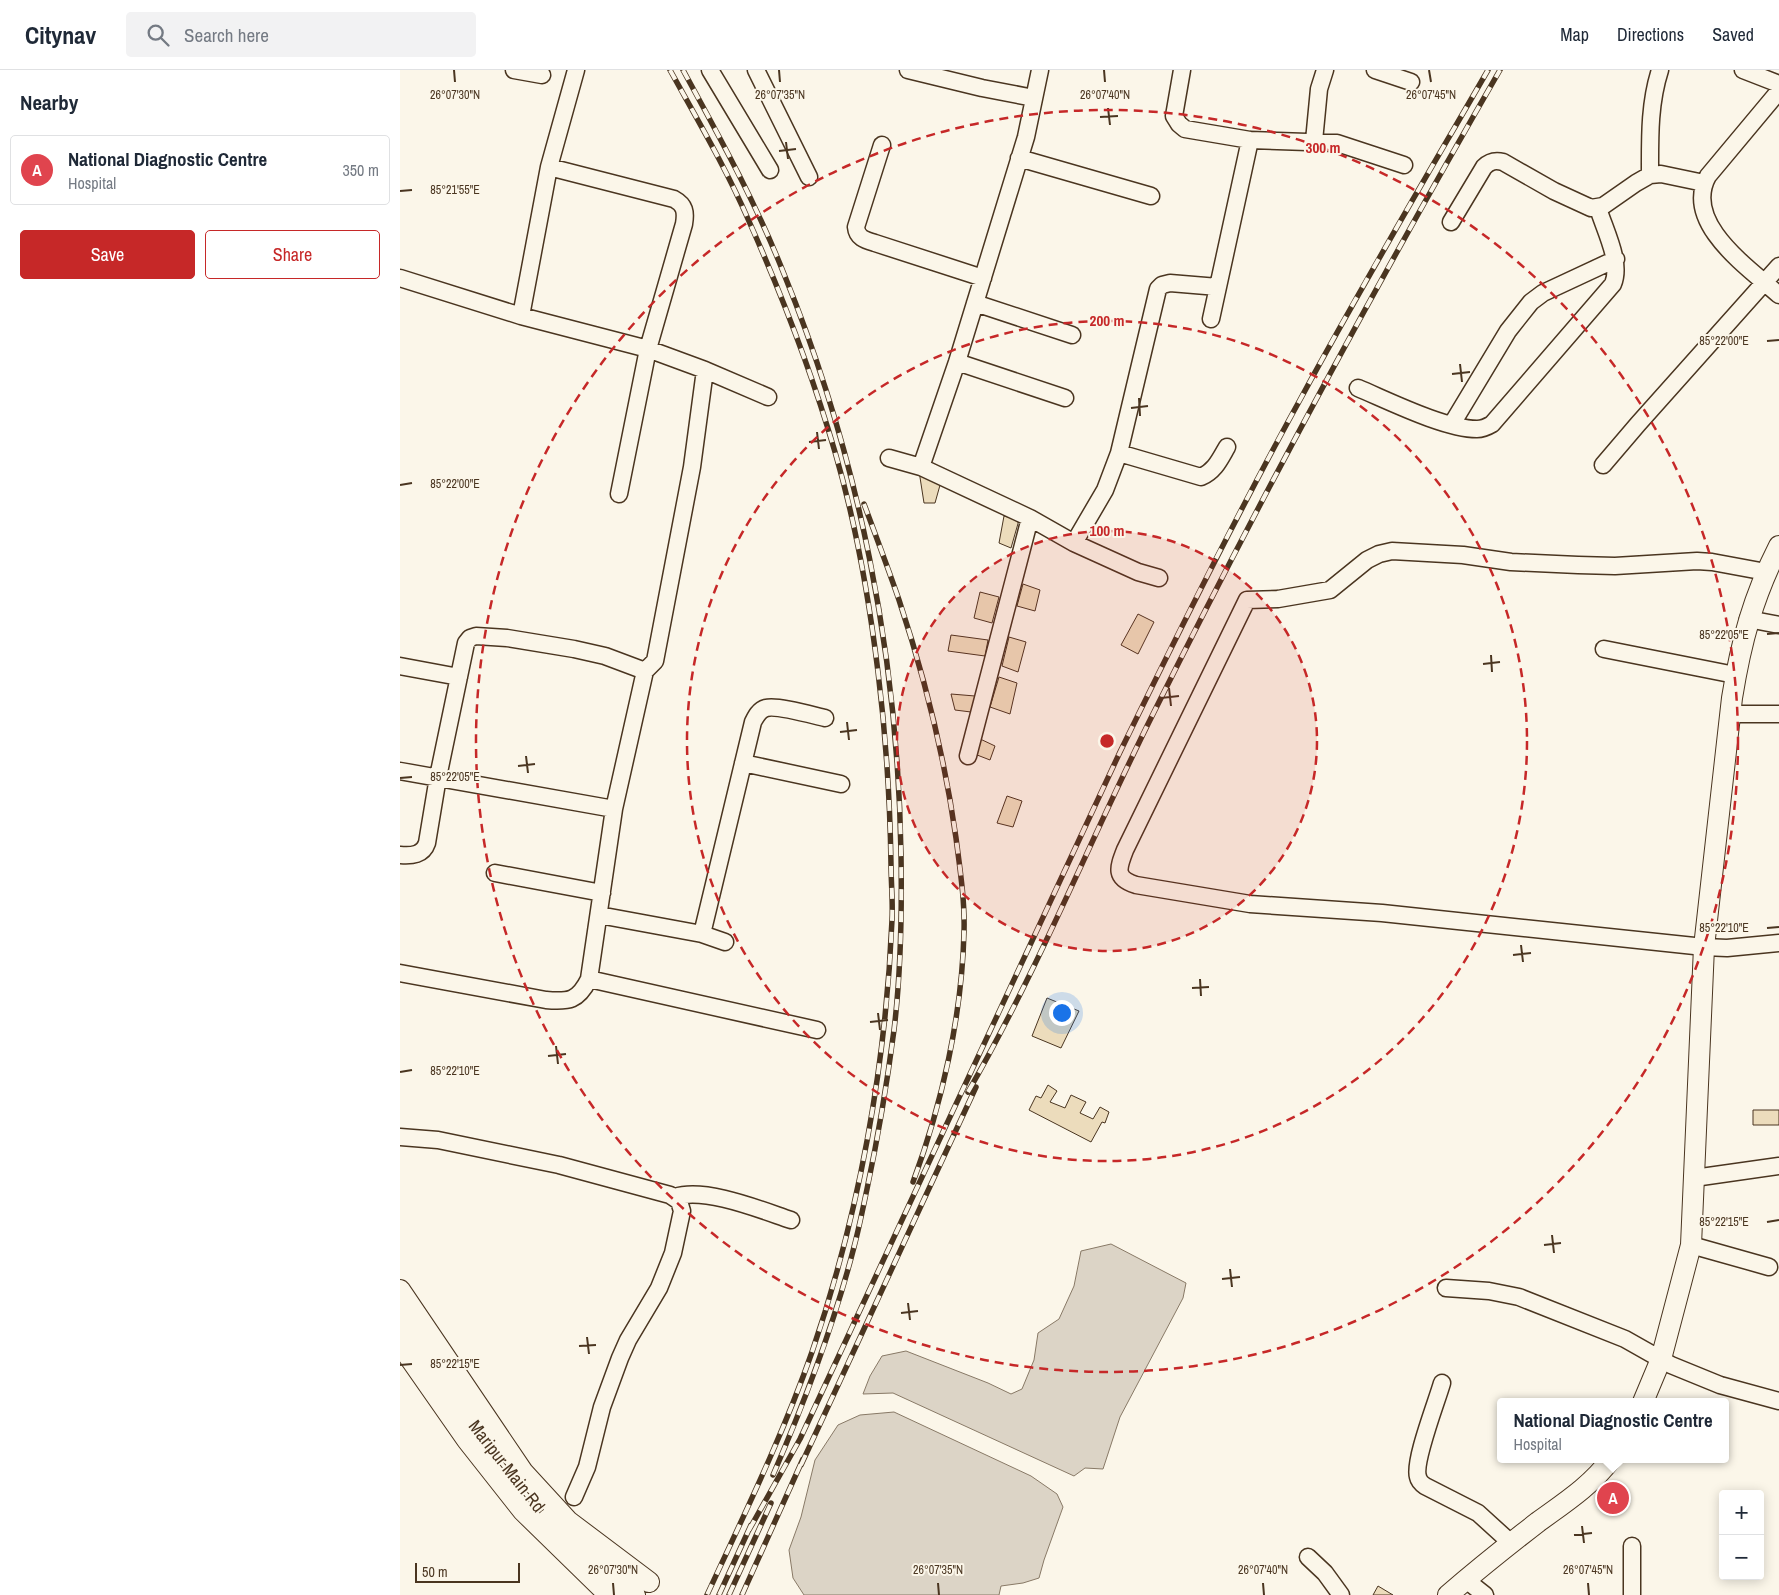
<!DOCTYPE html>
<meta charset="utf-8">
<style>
body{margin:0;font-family:"Archivo Narrow",sans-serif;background:#f2f2f3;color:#1f2937}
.controls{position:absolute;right:15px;bottom:15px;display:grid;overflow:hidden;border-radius:5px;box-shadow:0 2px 12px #0003}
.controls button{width:45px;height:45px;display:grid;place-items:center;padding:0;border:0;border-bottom:1px solid #e0e1e3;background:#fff;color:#1f2937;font:25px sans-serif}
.scale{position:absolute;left:15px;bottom:12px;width:105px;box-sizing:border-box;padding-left:5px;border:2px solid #4a3520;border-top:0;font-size:14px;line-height:18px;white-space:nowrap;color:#4a3520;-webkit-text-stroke:4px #fbf6e9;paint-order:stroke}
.you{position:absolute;left:661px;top:942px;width:18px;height:18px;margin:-12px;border:4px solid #fff;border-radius:50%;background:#1a73e8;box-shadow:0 0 0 8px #1a73e833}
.badge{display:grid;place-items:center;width:32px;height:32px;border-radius:50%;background:#c62828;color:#fff;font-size:16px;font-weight:700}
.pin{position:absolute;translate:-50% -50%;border:2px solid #fff;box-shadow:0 1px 5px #0006}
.popup{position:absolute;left:1097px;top:1328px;width:232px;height:65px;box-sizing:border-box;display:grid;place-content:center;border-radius:5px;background:#fff;filter:drop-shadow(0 1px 4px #0005);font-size:16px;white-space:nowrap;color:#747a83}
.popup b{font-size:19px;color:#1f2937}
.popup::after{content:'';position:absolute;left:50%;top:100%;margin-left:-10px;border:10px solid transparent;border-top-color:#fff}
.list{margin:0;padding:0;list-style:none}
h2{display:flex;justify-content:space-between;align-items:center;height:65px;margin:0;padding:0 20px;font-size:21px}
h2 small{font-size:16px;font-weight:400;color:#747a83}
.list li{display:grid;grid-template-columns:32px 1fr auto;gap:15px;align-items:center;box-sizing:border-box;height:70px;margin:0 10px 10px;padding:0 10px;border:1px solid #e0e1e3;border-radius:5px}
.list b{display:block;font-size:19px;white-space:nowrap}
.list p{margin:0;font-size:16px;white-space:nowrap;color:#747a83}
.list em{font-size:16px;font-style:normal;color:#747a83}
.actions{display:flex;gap:10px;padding:15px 20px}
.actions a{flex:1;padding:11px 0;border:1px solid #c62828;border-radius:5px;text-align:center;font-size:18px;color:#c62828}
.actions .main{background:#c62828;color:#fff}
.icon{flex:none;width:28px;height:28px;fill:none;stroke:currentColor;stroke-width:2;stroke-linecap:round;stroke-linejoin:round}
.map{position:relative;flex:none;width:1379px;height:1525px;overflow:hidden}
header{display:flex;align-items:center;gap:30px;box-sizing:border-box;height:70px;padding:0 25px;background:#fff;border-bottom:1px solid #e0e1e3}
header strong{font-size:24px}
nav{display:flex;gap:28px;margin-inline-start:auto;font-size:18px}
.search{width:350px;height:45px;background:#f2f2f3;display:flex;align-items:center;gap:12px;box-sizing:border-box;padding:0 18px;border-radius:5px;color:#747a83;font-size:19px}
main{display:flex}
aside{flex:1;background:#fff}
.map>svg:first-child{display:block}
</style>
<header>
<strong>Citynav</strong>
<div class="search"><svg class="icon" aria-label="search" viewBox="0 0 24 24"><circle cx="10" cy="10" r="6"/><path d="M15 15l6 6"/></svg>Search here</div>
<nav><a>Map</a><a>Directions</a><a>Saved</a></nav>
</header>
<main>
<aside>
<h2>Nearby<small></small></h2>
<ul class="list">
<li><span class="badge" style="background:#e0444e">A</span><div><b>National Diagnostic Centre</b><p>Hospital</p></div><em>350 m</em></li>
</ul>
<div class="actions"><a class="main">Save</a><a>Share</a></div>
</aside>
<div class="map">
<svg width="1379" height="1525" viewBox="0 0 1379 1525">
<rect width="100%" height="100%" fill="#fbf6e9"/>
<path fill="#dcd4c6" stroke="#887966" d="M711,1174l75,39 -3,15 -63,119 -17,52 -18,-1 -11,8 -181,-83 -30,1 7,-18 12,-20 24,-5 82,32 23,11 11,-5 12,-29 4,-27 21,-14 15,-33 7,-35z
M494,1342l137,64 26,18 6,13 -19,53 -5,18 -16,5 -22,3 -2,9h-195l-11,-17 -4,-28 12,-33 14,-57 23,-35 22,-10z"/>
<path fill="#ecdcbc" stroke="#4a3520" d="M519,401l23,7 -7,25h-11z
M604,446l15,4 -8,28 -12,-5z
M623,514l17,6 -5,21 -18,-5z
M580,522l19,5 -7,26 -18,-5z
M738,544l16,8 -16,32 -17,-9z
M551,565l37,5 -3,16 -37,-5z
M609,567l17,5 -8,30 -16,-6z
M599,607l18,6 -7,31 -20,-7z
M551,624l24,2 -4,16 -16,-2z
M576,667l19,9 -5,14 -18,-7z
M607,726l15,5 -9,26 -16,-4z
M647,928l32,13 -18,37 -29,-12z
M648,1015l9,6 -7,11 15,6 6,-13 15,7 -6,11 13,6 7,-12 9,5 -4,11 -3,-1 -11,20 -62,-32 7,-14 5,2z
M1353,1040h26v15h-26z
M1210,1415l13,6 -10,22 -14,-6z
M978,1516l15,9h-20z"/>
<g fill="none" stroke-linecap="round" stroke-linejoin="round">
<defs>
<path id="minor" d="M114,0l28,5
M310,0l60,100
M356,0l53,107
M508,0l74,18 52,10
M782,0l-8,46 5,8 6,5 65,11 87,3 67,22
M975,0l36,12
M1343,0l36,14
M1379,21l-71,85c-26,47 41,92 71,119
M914,71l5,-52 6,-19
M482,75l-26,82c1,11 9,13 19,16l108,35
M619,88l132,38
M149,97l125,32c11,6 12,13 10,25l-36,125 -29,145
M1250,105c0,-36 -1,-71 10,-105
M1051,152l33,-55c6,-6 11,-7 19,-5l51,29 37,17 12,-2 33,-23 14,-8 11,-1 43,9
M0,208l121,38 127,33 57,21 63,27
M575,233l97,32
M121,246l28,-149 27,-97
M811,249l39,-179
M557,292l108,36
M958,318c31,13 87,41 119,41 6,0 10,-2 15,-5l121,-140c9,-22 -8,-53 -15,-76
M1052,354l56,-93 23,-29 12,-9 73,-34
M719,383l82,24c14,-6 19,-18 26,-30
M489,388l32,9 109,51 44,25 64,29 21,6
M1203,395l35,-41 141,-158
M521,397l36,-105 69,-225 14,-67
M674,473l31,-53 14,-37 39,-164 4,-4 8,-2 48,4
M1366,502l-54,-10 -15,-1 -82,5 -37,-1 -67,-3 -48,-7 -71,-4 -13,3 -12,6 -37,30 -52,9 -31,1 -122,250c-7,18 -11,28 11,35l114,19 132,9 322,34 23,1 52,-5
M1348,549l31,6
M1204,579l131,26
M0,596l59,11
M1330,644h49
M568,686l62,-238
M343,693l98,21
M0,701l214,38
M0,785c12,1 23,0 27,-12l11,-66 28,-134 4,-5 6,-2 31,2 67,11 31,7 40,15
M95,803l107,20
M199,845l103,19 23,8
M302,864l51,-212c3,-6 6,-12 13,-14 11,-3 46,7 59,10
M0,903l146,27c23,2 32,1 43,-21l25,-170 31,-138 10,-10 37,-194 13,-97
M189,909l228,51
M0,1067l38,3 121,25 111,30 9,6 3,10 -9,42 -14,35 -31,52 -8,18 -18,49 -15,60 -13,30
M1294,1108l85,-12
M275,1127c30,-10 86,13 116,23
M1291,1175l78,22
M1046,1218l43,3 30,6 106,42 46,26 49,20 59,16
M1042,1313c-5,18 -29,79 -24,94 1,5 4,7 7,9l53,27 33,30
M908,1487l17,16 16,22
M1066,1510l19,15
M1232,1525v-49"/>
<path id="major" d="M0,1220l123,182 45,49 81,61
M0,1248l31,47 60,82
M0,1274l67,96 56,71 86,84
M1243,1332l18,-43 30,-114 13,-298 28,-249c9,-56 21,-101 47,-152
M148,1449l36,35 51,41
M1048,1525c29,-25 59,-49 90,-73 26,-19 53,-36 73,-63"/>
</defs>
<use href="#minor" stroke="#4a3520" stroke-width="19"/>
<use href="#major" stroke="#4a3520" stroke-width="22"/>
<use href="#minor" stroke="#fbf6e9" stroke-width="16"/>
<use href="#major" stroke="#fbf6e9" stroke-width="20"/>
<defs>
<path id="rail" d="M270,0c27,49 56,98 78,149 34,76 64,154 87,233 21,72 34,146 43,220 8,64 12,128 13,192 0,19 2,37 1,56 -6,145 -33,295 -80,432 -29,83 -68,163 -105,243
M283,0c36,66 73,133 101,204 75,184 114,381 117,580 1,59 0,118 -7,176 -7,54 -16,107 -27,159 -4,19 -8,39 -13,58 -20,78 -49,154 -81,228
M464,434c12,32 24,64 35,96 25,75 46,160 57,238 4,31 9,63 8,94 -2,83 -22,172 -51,250
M568,1022c70,-122 123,-254 186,-380 108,-217 225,-432 346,-642
M401,1395l175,-378
M349,1460l51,-91 320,-687c58,-119 117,-238 181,-354 60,-111 124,-219 187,-328
M319,1525l32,-70
M329,1525l42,-92
M342,1525l61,-136"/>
</defs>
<use href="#rail" stroke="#4a3520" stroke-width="5.5"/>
<use href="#rail" stroke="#fbf6e9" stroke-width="4" stroke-dasharray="11" stroke-linecap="butt"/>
</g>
<path fill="none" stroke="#4a3520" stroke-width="2" d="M54,0l1,12M379,0l1,12M704,0l1,12M1029,0l2,12M708,38l2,17M700,47l18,-1M386,72l2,17M379,81l17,-2M0,121l12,-1M1367,271l12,-1M1060,294l2,18M1052,304l18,-2M739,328l1,18M731,338l17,-2M417,362l2,17M409,372l17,-2M0,415l12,-2M1367,564l12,-1M1091,585l1,17M1083,594l17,-2M769,618l2,18M761,628l18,-2M447,652l2,18M440,662l17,-2M126,686l2,17M118,696l17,-2M0,708l12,-1M1367,858l12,-1M1121,875l2,17M1113,885l18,-2M800,909l1,17M792,918l17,-1M478,943l2,17M470,952l18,-2M156,976l2,18M148,986l18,-2M0,1002l12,-2M1367,1152l12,-2M1152,1165l2,18M1144,1175l17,-2M830,1199l2,18M822,1209l18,-2M508,1233l2,17M501,1243l17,-2M187,1267l2,17M179,1276l17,-1M0,1295l12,-1M1182,1456l2,17M1174,1465l18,-2M213,1513l1,12M538,1513l1,12M863,1513l1,12M1188,1513l1,12"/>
<circle cx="707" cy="671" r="210" fill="#c62828" fill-opacity=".12"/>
<g fill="none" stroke="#c62828" stroke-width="2.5" stroke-dasharray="9 6">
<circle cx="707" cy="671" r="210"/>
<circle cx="707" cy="671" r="420"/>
<circle cx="707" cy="671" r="631"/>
</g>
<g text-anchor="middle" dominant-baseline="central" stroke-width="4" stroke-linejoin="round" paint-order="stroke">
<g font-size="18" fill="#4a3520" stroke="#fbf6e9">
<text transform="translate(107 1396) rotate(52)">Maripur Main Rd</text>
</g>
</g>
<g font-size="12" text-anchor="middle" fill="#4a3520" stroke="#fbf6e9" stroke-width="4" stroke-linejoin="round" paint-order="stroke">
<text x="55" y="29">26°07'30"N</text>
<text x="380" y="29">26°07'35"N</text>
<text x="705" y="29">26°07'40"N</text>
<text x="1031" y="29">26°07'45"N</text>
<text x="55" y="124">85°21'55"E</text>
<text x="1324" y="275">85°22'00"E</text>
<text x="55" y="418">85°22'00"E</text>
<text x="1324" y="569">85°22'05"E</text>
<text x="55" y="711">85°22'05"E</text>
<text x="1324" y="862">85°22'10"E</text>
<text x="55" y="1005">85°22'10"E</text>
<text x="1324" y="1156">85°22'15"E</text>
<text x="55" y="1298">85°22'15"E</text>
<text x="213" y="1504">26°07'30"N</text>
<text x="538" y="1504">26°07'35"N</text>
<text x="863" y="1504">26°07'40"N</text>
<text x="1188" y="1504">26°07'45"N</text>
</g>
<circle cx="707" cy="671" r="8" fill="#c62828" stroke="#fbf6e9" stroke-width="2.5"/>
<g font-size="15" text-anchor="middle" font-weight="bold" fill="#c62828" stroke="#fbf6e9" stroke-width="4" stroke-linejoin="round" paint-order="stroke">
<text x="923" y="83">300 m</text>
<text x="707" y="256">200 m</text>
<text x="707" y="466">100 m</text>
</g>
</svg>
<div class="controls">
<button>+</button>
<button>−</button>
</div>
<div class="scale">50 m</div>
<div class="you"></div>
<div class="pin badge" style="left:1213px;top:1428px;background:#e0444e">A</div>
<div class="popup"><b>National Diagnostic Centre</b>Hospital</div>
</div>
</main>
